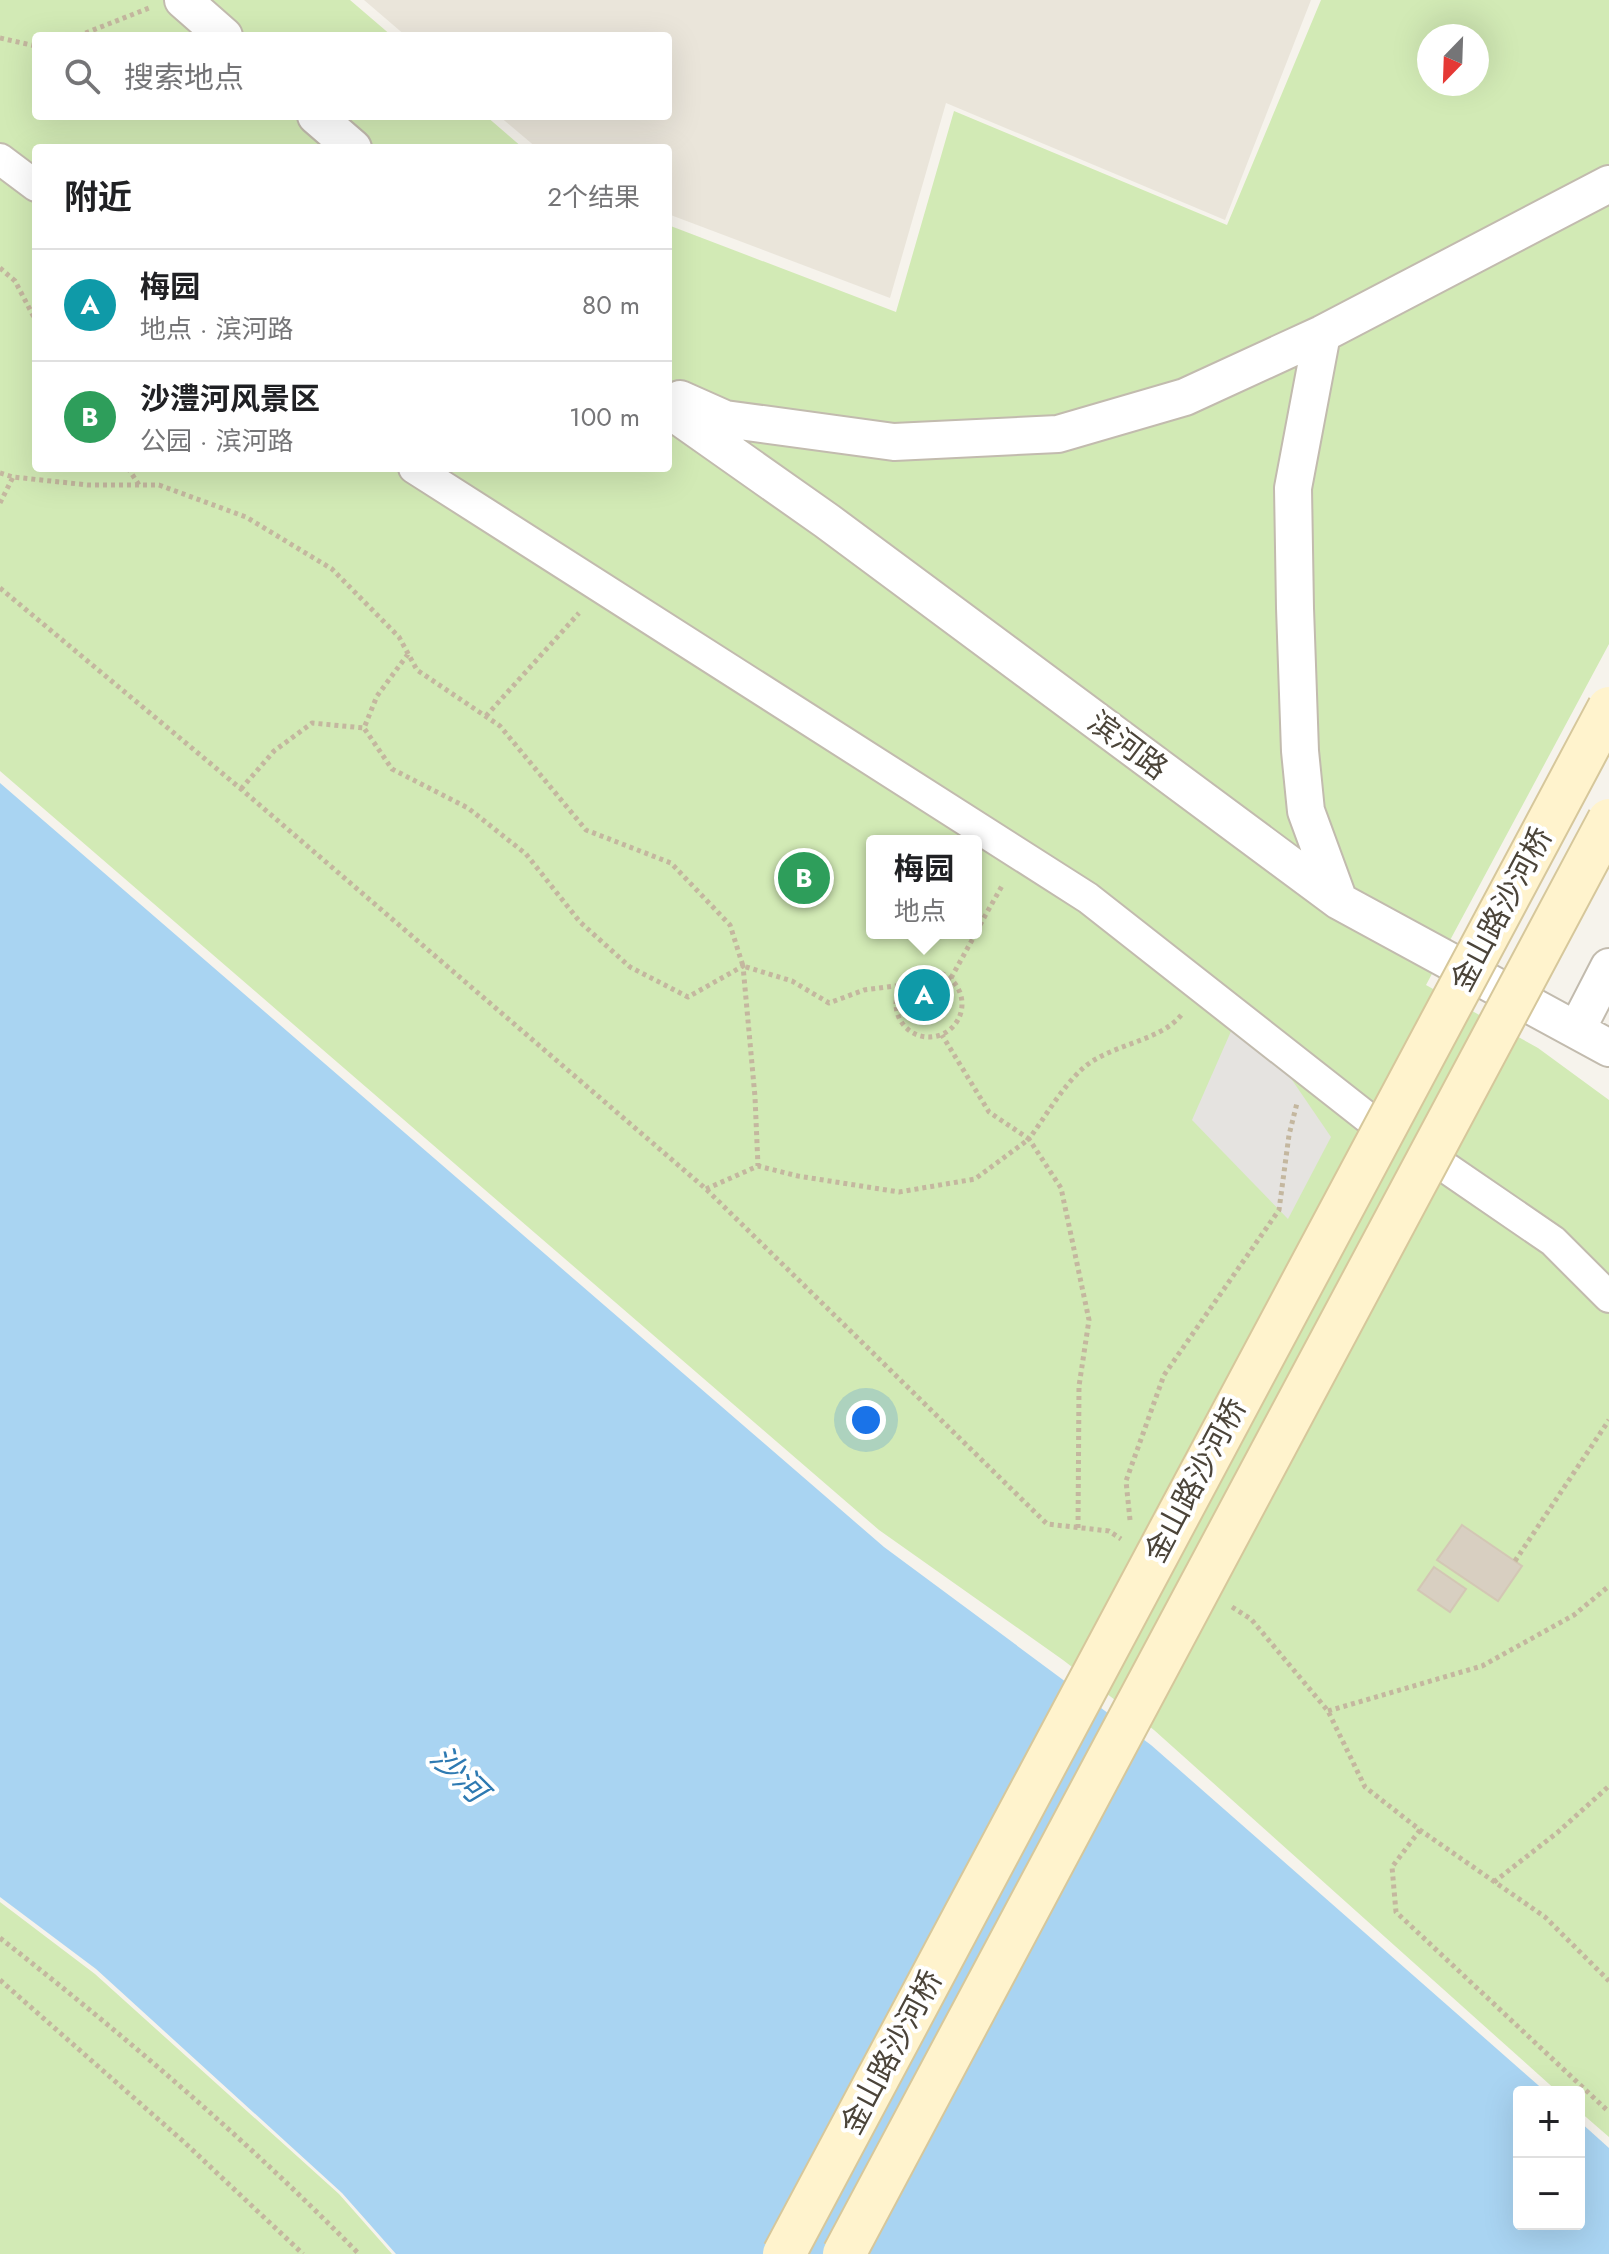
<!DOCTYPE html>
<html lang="zh">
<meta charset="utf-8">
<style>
body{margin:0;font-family:Jost,"Noto Sans SC",sans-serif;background:#f2f2f2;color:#202124}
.controls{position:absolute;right:24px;bottom:24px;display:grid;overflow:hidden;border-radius:8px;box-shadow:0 8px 32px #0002}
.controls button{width:72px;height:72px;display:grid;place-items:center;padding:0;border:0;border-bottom:2px solid #e0e0e0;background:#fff;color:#202124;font:40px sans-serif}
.compass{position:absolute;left:1417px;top:24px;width:72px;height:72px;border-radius:50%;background:#fff;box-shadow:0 8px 32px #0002;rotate:203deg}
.you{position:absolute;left:866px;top:1420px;width:28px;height:28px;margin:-20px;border:6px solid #fff;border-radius:50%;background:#1a73e8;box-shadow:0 0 0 12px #1a73e833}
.badge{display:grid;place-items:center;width:52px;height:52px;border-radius:50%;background:#fc3f1d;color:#fff;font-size:26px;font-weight:700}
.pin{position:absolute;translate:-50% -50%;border:4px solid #fff;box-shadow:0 2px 8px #0006}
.popup{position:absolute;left:866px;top:835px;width:116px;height:104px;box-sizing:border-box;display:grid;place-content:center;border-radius:8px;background:#fff;filter:drop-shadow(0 2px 6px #0005);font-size:26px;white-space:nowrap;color:#757577}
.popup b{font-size:30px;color:#202124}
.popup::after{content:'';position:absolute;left:50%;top:100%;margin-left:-16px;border:16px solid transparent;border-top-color:#fff}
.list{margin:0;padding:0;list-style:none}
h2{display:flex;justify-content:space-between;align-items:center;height:104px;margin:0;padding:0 32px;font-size:34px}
h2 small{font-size:26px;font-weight:400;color:#757577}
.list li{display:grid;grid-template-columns:52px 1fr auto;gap:24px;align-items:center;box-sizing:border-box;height:112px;padding:0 32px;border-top:2px solid #e0e0e0}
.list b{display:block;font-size:30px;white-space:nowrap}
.list p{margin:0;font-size:26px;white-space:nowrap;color:#757577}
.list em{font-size:26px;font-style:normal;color:#757577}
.icon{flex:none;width:44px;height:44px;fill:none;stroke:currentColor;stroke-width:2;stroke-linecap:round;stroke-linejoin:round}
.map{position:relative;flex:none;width:1609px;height:2254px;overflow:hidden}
.search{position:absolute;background:#fff;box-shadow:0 8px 32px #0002;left:32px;top:32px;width:640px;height:88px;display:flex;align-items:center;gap:20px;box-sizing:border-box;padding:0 28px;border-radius:8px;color:#757577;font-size:30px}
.panel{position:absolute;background:#fff;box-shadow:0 8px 32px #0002;left:32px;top:144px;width:640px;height:328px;border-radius:8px}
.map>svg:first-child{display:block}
</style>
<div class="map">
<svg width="1609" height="2254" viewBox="0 0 1609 2254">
<rect width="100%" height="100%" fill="#f6f3ec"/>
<path fill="#eae5da" d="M364,0h947l-86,220 -279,-117 -56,195 -222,-84v-66h-131l-38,-32h169v-80h-262z"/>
<path fill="#d2eab5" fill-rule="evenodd" d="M0,0h350l42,36h-356v80h450l37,32h-487v320h632v-243l228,87 58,-201 273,114 94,-225h288v644l-183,341 112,63 71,52v1037l-30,-26v-19h-21l-404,-362 -91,-70 -184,-130 -879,-759zM1429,36h48v48h-48zM872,841h104v92h-104z
M0,1902l95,72 244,220 53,60h-392z"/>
<path fill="#e5e3e0" d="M1232,1029l43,26 56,82 -43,82 -96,-99z"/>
<path fill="#a9d4f2" d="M0,783l884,764 267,198 395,347h-27v132h60v-103l30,27v106h-1213l-54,-61 -246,-224 -96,-72z"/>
<path fill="#d8cfc1" stroke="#d3c7b4" stroke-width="2" d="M1462,1525l60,41 -24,35 -61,-41z
M1434,1567l32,22 -16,23 -32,-22z"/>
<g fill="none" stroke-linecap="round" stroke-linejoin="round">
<defs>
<path id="minor" d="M0,159l36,27
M414,468l674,430 294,231
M1429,1156l124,85 56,56"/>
<path id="tertiary" d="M183,0l41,36
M316,116l37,32
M1322,334l-29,154 2,120 5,143 6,60 33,90
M680,399l45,20 169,23 164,-8 127,-37 137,-63 287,-150
M668,409l159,112 512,380 270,147
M1577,1029l32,-62"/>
</defs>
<use href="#minor" stroke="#c2bbae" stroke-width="34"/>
<use href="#tertiary" stroke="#c2bbae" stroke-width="40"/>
<path stroke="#c4b79f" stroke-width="5" stroke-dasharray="4 4" stroke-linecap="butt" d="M78,36l71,-28
M0,38l36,8
M0,268l15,13 21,40
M128,468l11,17
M0,473l13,4 75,8h71l87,32 86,52 67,68 18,33 83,56 86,104 85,33 59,62 13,41 49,15 37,22 35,-13 38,-5
M0,503l13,-26
M0,588l241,201 465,400 341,335 62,7 12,8
M408,654l-31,42 -13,32 28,41 76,39 58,46 54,68 50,45 58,30 55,-31 12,131 3,69
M486,716l93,-103
M241,789l33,-38 38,-28 52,5
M976,932l27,-48
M896 1004a33 33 0 1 1 66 0a33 33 0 1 1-66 0Z
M951,978l25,-45
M706,1189l52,-23 40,10 101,16 76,-13 54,-40 -40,-27 -47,-77
M1130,1520l-4,-39 38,-106 115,-165 10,-75 8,-32
M1078,1528l1,-142 10,-66 -28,-132 -32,-49c16,-22 32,-50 52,-69 27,-26 80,-28 101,-56
M1515,1561l94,-141
M1232,1607l19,12 77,92 37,76 55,43 125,87 64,64
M1328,1711l154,-45 92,-51 35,-29
M1420,1830l-28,37 4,45 213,200
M1494,1882l64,-50 51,-46
M0,1938c125,98 247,202 359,316
M0,1980l184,162 119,112"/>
<use href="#minor" stroke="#fff" stroke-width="30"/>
<use href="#tertiary" stroke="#fff" stroke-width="36"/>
<defs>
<path id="secondary-bridge" d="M784,2254l825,-1546
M844,2254l765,-1434"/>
</defs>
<use href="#secondary-bridge" stroke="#d6c79b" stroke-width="46" stroke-linecap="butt"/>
<use href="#secondary-bridge" stroke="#fff3cd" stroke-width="42"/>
</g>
<g text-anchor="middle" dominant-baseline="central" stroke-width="8" stroke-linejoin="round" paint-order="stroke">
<g font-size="30" fill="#4b4439" stroke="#fff">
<text transform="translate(1128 745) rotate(37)">滨河路</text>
<text transform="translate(1501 909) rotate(-62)">金山路沙河桥</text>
<text transform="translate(1195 1480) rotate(-62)">金山路沙河桥</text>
<text transform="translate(891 2052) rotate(-62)">金山路沙河桥</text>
</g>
<g font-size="32" font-style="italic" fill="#2e7ab2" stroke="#fff">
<text transform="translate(459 1774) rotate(45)">沙河</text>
</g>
</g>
</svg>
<div class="controls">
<button>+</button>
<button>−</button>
</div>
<svg class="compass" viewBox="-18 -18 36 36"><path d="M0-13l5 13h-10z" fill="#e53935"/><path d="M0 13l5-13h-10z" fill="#757577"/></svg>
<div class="you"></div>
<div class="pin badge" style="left:924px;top:995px;background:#0f9aa8">A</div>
<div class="popup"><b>梅园</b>地点</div>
<div class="pin badge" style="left:804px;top:878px;background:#2e9e5b">B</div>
<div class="search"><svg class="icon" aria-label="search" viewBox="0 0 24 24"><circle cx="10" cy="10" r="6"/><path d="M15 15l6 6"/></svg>搜索地点</div>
<section class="panel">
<h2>附近<small>2个结果</small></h2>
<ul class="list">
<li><span class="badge" style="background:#0f9aa8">A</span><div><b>梅园</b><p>地点 · 滨河路</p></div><em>80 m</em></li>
<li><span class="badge" style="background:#2e9e5b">B</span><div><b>沙澧河风景区</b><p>公园 · 滨河路</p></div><em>100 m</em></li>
</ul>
</section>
</div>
